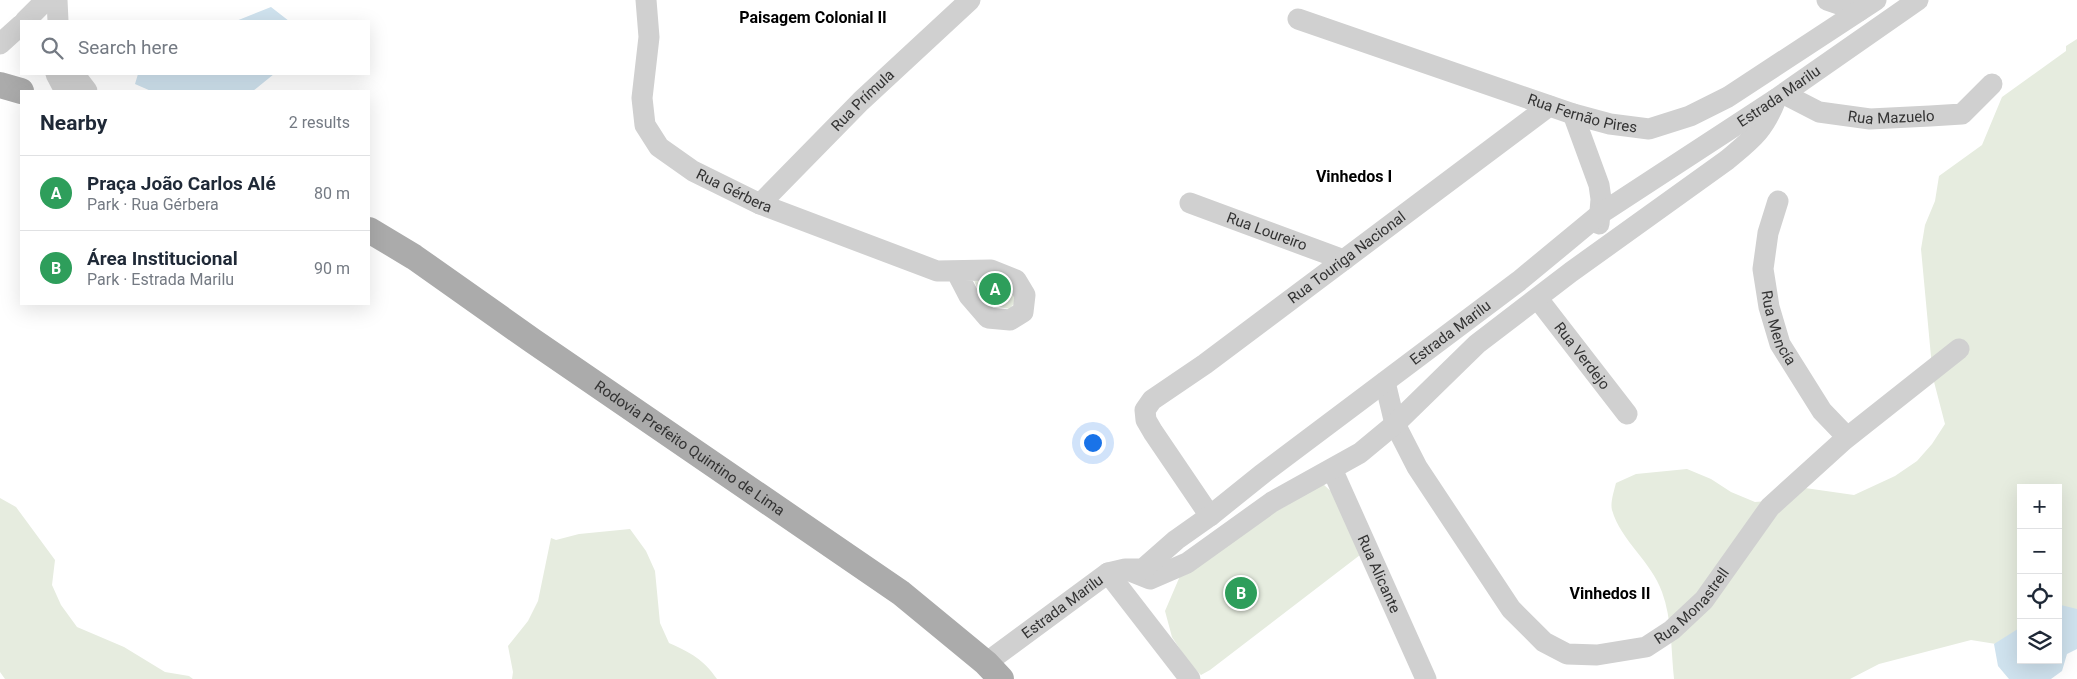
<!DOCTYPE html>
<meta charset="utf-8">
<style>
body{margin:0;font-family:Roboto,sans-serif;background:#f6f6f7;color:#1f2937}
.controls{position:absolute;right:15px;bottom:15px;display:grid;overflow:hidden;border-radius:0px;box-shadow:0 5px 20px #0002}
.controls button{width:45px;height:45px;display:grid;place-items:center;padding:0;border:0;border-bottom:1px solid #e0e1e3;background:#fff;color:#1f2937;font:25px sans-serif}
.you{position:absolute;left:1092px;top:442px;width:18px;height:18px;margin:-12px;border:4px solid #fff;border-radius:50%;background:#1a73e8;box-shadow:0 0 0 8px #1a73e833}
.badge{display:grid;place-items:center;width:32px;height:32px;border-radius:50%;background:#e63946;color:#fff;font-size:16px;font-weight:700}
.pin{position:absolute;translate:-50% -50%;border:2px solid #fff;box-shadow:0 1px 5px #0006}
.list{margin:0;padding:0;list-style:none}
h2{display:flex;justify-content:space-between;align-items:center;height:65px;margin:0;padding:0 20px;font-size:21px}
h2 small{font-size:16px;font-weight:400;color:#747a83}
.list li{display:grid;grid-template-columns:32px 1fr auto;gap:15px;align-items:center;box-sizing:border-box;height:75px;padding:0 20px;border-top:1px solid #e0e1e3}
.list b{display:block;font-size:19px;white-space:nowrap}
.list p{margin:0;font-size:16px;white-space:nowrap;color:#747a83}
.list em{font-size:16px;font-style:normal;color:#747a83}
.icon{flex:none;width:28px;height:28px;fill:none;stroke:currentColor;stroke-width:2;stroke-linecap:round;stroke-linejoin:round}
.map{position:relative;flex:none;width:2077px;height:679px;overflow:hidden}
.search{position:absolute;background:#fff;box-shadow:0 5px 20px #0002;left:20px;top:20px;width:350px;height:55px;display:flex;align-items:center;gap:12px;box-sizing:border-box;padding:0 18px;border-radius:0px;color:#747a83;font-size:19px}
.panel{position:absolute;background:#fff;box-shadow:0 5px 20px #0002;left:20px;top:90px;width:350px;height:215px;border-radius:0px}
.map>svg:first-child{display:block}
</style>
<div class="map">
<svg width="2077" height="679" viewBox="0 0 2077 679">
<rect width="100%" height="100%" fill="#fff"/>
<path fill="#e6ecdf" d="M2077,39v577l-19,7v-135h-37v154l-25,2 -25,-4 -92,24 -29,15h-176c-3,-29 -2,-60 -12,-87 -11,-31 -41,-51 -50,-82 -2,-7 2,-19 4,-27l20,-9 51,-5 24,10 20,13 24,10 26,-2 24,-12 49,7 41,-19 22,-15 15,-17 13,-20 -12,-46 -12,-129 4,-24 10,-24 4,-25 43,-31 20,-48 64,-46v-5z
M973,278l35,5 9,12 -2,7 -5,7c-25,-4 -28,-9 -37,-31z
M1323,484l11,10 26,61 -150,115 -9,5 -12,-12 -17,-26 -7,-26 15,-35 78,-54z
M0,498l16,9 39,53 -3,25 9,20 16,22 47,20 41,25 24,4 4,3h-188l-5,-7z
M630,529l16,22 9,20 5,52 9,20c22,10 34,16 48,36h-205l1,-7 -5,-26 20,-25 10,-20 13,-63 5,2 23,-6z"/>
<path fill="#cfe2ee" d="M271,7l18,14h-53z
M138,74h136l-21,17h-102l-16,-7z
M2061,605l16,4v40l-10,5 -5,17 -11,8h-42l-11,-13 -4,-22 27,-17v33h37v-54z"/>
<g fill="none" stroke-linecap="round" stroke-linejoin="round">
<g stroke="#d0d0d0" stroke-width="21">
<path d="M57,0l1,21"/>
<path id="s1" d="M646,0l3,37 -7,61 3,27 14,22 34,24 67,33 177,67 54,-1 25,10 9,15 -2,17 -13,8 -22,-2 -19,-22 -13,-25"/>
<path d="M1827,0l32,11"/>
<path id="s2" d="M1298,19l275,95 37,10 39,5 41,-13 38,-19 148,-97"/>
<path d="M25,21l21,-21"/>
<path d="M0,44l21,-19"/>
<path d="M56,74l9,17"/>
<path d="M74,74l13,17"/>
<path id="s3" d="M1784,94l35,18 51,7 60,-3 32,-2 30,-30"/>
<path d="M1573,114l26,71 2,14 -2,25"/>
<path id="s4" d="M1778,201l-10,32 -5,36 6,38 11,37 42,67 25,26"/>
<path id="s5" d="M1190,203l154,57"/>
<path id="s6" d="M760,204l101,-103 109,-101"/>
<path id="s7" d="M1538,299l89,115"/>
<path id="s8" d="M1385,382l10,42 22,43 94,142 33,33 23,12 30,1 49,-8 26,-17 32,-30 66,-93 74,-67 115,-91"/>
<path id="s9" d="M1332,469l94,210"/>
<path id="s10" d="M1210,516l-57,-84 -7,-12 -1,-10 7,-10 53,-36 344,-258"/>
<path d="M1130,571l20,8 37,-16 85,-61 88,-49 35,-29 82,-80 94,-72 156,-112c24,-20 37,-29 49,-61"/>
<path d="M1108,573l82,106"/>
<path id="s11" d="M986,663l122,-90 17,-4h18l33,-29 34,-24 51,-41 258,-194 81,-67 176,-115 142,-99"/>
</g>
<g stroke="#ababab" stroke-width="26">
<path d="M0,85l21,6"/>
<path id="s12" d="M369,230l45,27 119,84 368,252 85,70 15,16"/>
</g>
</g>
<g text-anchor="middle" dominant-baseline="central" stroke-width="5" stroke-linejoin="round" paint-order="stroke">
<g font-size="15" fill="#333" stroke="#fff">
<text stroke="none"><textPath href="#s11" startOffset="980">Estrada Marilu</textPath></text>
<text stroke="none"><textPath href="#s6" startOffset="146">Rua Prímula</textPath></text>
<text stroke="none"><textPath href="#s2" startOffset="300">Rua Fernão Pires</textPath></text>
<text stroke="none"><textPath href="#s3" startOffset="112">Rua Mazuelo</textPath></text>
<text stroke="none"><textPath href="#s1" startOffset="239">Rua Gérbera</textPath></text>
<text stroke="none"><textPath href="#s5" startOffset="82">Rua Loureiro</textPath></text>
<text stroke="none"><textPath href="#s10" startOffset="379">Rua Touriga Nacional</textPath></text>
<text stroke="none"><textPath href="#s4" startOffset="131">Rua Mencía</textPath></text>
<text stroke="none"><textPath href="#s11" startOffset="575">Estrada Marilu</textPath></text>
<text stroke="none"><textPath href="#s7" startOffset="72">Rua Verdejo</textPath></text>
<text stroke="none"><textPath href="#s12" startOffset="388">Rodovia Prefeito Quintino de Lima</textPath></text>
<text stroke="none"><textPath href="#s9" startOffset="115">Rua Alicante</textPath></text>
<text stroke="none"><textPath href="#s8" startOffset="476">Rua Monastrell</textPath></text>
<text stroke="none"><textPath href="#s11" startOffset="95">Estrada Marilu</textPath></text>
</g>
<g font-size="16" font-weight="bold" fill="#000" stroke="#fff">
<text x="813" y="17">Paisagem Colonial II</text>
<text x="1354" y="176">Vinhedos I</text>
<text x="1610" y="593">Vinhedos II</text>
</g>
</g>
</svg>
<div class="controls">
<button>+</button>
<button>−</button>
<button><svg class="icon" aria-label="locate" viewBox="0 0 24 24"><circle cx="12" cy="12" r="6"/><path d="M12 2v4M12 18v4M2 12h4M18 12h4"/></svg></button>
<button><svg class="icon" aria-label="layers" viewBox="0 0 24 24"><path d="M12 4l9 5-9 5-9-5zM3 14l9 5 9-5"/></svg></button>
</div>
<div class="you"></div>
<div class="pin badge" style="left:995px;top:289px;background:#2e9e5b">A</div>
<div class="pin badge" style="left:1241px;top:593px;background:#2e9e5b">B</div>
<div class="search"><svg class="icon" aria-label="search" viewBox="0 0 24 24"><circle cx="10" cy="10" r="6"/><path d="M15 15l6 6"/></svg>Search here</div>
<section class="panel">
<h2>Nearby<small>2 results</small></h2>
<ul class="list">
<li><span class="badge" style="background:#2e9e5b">A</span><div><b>Praça João Carlos Alé</b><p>Park · Rua Gérbera</p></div><em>80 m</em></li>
<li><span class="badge" style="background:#2e9e5b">B</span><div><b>Área Institucional</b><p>Park · Estrada Marilu</p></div><em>90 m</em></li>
</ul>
</section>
</div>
